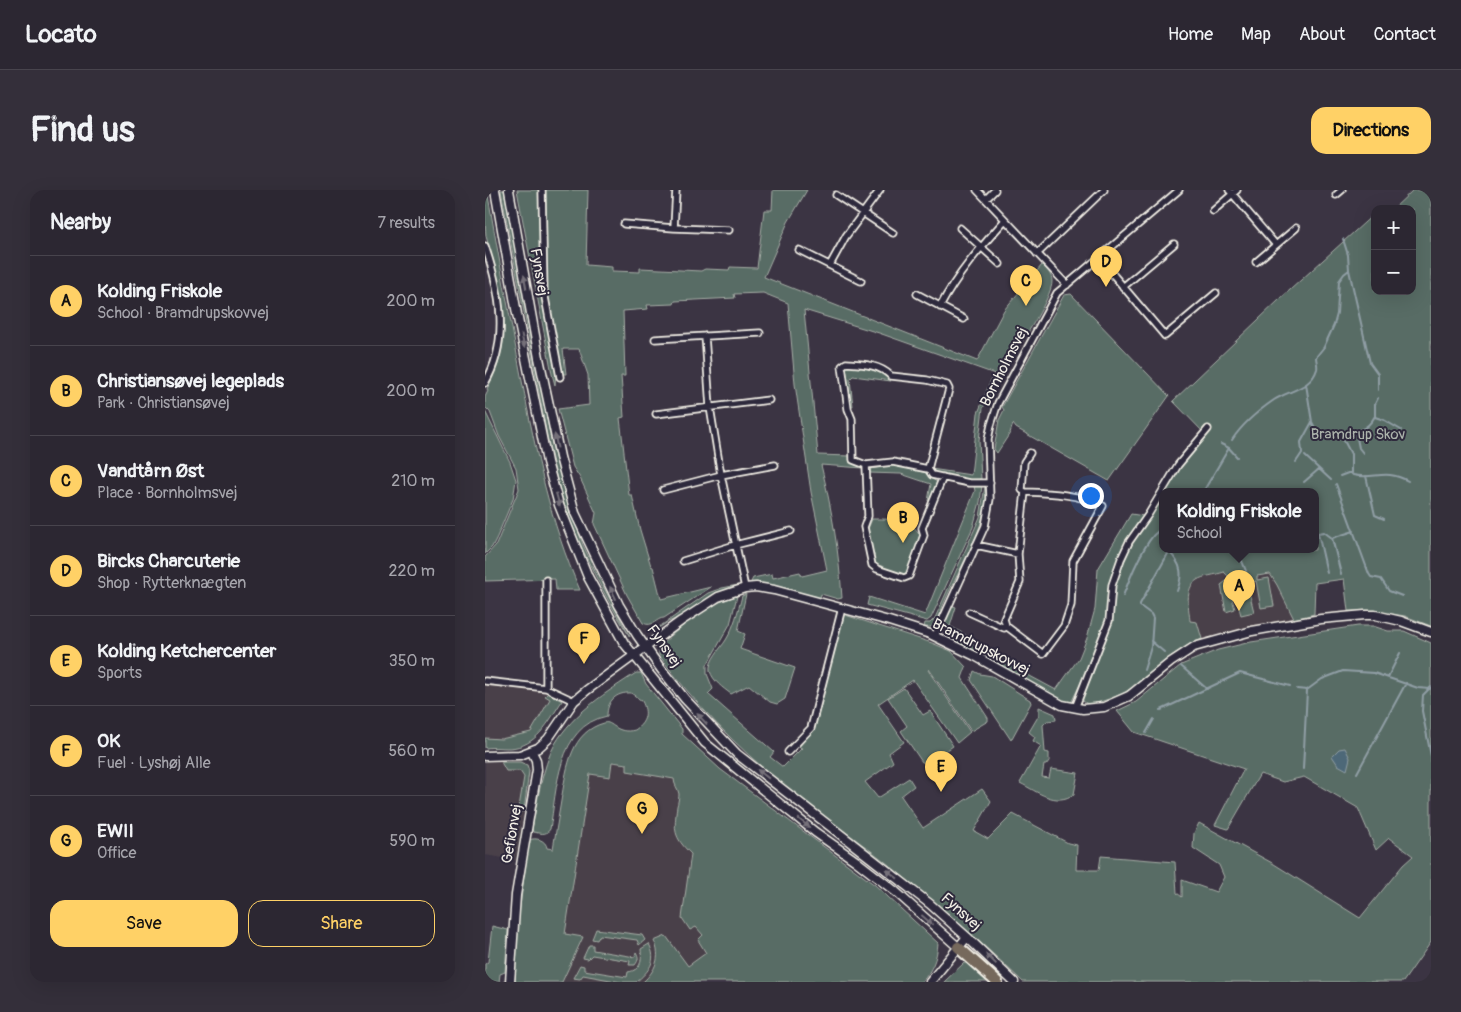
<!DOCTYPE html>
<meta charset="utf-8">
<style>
body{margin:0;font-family:Pangolin,sans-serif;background:#342f3a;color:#f1f3f6}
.controls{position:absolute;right:15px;top:15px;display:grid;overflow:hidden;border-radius:10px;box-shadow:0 5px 20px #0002}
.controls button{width:45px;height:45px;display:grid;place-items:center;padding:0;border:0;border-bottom:1px solid #48444d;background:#2c2732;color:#f1f3f6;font:25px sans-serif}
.you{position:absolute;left:605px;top:305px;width:18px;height:18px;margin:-12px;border:4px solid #fff;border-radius:50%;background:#1a73e8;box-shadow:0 0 0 8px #1a73e833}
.badge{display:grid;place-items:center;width:32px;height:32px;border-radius:50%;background:#ffd166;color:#111;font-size:16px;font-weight:700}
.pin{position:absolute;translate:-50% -41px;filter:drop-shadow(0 1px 2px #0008)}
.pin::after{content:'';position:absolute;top:26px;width:18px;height:15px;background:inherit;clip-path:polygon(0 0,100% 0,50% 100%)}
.popup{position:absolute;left:674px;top:298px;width:160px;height:65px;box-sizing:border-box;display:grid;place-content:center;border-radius:10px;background:#2c2732;filter:drop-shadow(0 1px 4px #0005);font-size:16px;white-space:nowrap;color:#a6a5ac}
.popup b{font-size:19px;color:#f1f3f6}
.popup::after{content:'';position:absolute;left:50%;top:100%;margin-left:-10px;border:10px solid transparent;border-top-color:#2c2732}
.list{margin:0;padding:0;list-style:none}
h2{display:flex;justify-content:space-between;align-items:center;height:65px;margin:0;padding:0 20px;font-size:21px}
h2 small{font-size:16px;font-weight:400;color:#a6a5ac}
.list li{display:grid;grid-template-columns:32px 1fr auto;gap:15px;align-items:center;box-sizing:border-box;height:90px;padding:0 20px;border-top:1px solid #48444d}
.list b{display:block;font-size:19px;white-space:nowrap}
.list p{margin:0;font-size:16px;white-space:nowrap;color:#a6a5ac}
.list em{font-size:16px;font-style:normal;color:#a6a5ac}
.actions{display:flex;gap:10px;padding:15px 20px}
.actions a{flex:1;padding:11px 0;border:1px solid #ffd166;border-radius:15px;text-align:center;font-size:18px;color:#ffd166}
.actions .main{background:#ffd166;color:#111}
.map{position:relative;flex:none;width:946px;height:792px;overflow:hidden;border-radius:15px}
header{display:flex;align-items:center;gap:30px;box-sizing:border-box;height:70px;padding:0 25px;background:#2c2732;border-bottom:1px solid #48444d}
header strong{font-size:24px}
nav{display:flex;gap:28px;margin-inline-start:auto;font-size:18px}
.intro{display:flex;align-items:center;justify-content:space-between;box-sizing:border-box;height:120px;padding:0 30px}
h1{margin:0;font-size:35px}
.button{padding:12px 22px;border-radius:15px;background:#ffd166;color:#111;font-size:18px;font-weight:700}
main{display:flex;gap:30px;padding:0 30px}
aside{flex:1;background:#2c2732;border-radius:15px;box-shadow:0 5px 20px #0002}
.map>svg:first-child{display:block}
</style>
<header>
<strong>Locato</strong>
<nav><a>Home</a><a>Map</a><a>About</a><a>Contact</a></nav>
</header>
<div class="intro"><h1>Find us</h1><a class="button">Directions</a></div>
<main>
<aside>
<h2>Nearby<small>7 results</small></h2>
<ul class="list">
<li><span class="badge">A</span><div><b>Kolding Friskole</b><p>School · Bramdrupskovvej</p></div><em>200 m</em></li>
<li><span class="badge">B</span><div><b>Christiansøvej legeplads</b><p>Park · Christiansøvej</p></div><em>200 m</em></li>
<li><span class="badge">C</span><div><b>Vandtårn Øst</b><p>Place · Bornholmsvej</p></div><em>210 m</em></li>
<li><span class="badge">D</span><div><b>Bircks Charcuterie</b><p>Shop · Rytterknægten</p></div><em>220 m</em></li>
<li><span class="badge">E</span><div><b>Kolding Ketchercenter</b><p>Sports</p></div><em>350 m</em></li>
<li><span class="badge">F</span><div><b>OK</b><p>Fuel · Lyshøj Alle</p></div><em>560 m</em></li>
<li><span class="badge">G</span><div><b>EWII</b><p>Office</p></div><em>590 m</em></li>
</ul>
<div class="actions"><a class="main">Save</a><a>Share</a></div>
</aside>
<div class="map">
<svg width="946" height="792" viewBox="0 0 946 792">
<rect width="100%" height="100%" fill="#3b3443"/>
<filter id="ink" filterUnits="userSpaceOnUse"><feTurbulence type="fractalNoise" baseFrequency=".02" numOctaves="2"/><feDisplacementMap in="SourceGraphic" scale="10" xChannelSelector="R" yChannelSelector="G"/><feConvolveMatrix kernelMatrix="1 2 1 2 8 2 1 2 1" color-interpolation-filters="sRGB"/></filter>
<g filter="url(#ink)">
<path fill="#4a404a" d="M739,382l12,11 34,-10 7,12 17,34 -55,10 -37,10 -5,-17h-7l-2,-28 3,-6 6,-8z
M0,495l57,5 14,7 -13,18 -10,19 -48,8z
M107,561l89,8 33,223h-164z
M16,571h19l8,3 3,6 -15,90 -31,-5v-93z"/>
<path fill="#586c65" stroke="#a6aea6" d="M0,0h2c11,64 23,128 35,191 14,71 28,142 58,209h-24l-1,-11 -70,2v-24l11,-12 23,-56 -3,-21 -17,-32 -9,-24 -5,-5v-10l3,-6 -1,-2c31,-56 14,-96 -1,-153 -1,-13 -1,-32 -1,-46z
M16,0h3l48,255 12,45 19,55 19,39 28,53c-26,-41 -48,-85 -65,-131 -8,-23 -13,-47 -18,-71z
M32,0h22l2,98 15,84 -1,13 -3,-11z
M60,0h43l-2,75 26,2v4l28,1v-4l61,3 4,-2 24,1 1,-3 27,1 7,-58h8l1,-20h34l-19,32 -24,55 213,84 27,-51 38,-45c4,4 10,9 10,16 1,17 -39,74 -50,91l-7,2 -116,-41 -75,-23 14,145 32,1 2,6 11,6 -42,-3c11,44 18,88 21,133l-4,1 -17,-5 -1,4 -42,-11 -28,-3 3,-6 19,-4 1,4 27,-6 2,4 25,-6 -16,-78 -16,-108 -7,-81 -25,-10 -29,1 1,4 -60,3 -1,3 -27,1 1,4 -25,2 2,65h-4l3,41 -4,1 9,77h3l8,35 11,36 2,1 8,32 50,-12 -47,31c-8,0 -11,10 -21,5l-16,-28 -33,-71 2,-11 -16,-35 -7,-11 -15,-58 31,-4 -1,-30 -9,-26h-16l3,25h-5l-15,-85z
M928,0h18v436l-26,-10 -31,-5h-26l-4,-32 -29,4 -1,31 -20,5 -17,-34 -7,-11 -13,2v4l12,-2 5,28 -13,2 -5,-27 -9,3 7,28 -13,3 -6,-21 -4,1 4,14 -9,3 -5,-27 9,-7 -6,-6c-8,3 -21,4 -27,8 -13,8 -8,30 -7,41l7,1 5,17c-30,12 -40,26 -63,44 -15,12 -32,17 -50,22l-6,-4 -1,-7 26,-61 8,-53 16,-36 31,-48v54h152v-58h-150l17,-28 24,-29 -33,-34 107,-102 95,-86v78h37v-82h-19z
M586,104l98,102 -60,85 -93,-53 -3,-4 -3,9 -13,20 -3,-4 5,-29 5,-10 -2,-3 62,-112z
M373,176l24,6 9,9 -38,-5 -3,3 3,27h-3l-5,-39z
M508,185l6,1 -16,32 -4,32 2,39c-13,1 -41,0 -50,-10l40,6 7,-62z
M0,221l25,51 6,18 -3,19 -16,38 -5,10 -7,7z
M407,275l35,8 3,5 9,5 -8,18h-3l3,-17 -30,-10 -32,-1 1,-4z
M497,295l-2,17 -7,25 -42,91 -4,3 -60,-16 2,-8 56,18 50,-124 -1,-5z
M500,296l2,1c0,42 -27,78 -43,116 -3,6 -4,16 -9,21 -3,4 -7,3 -11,3l1,-4h5l5,-5 45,-101z
M646,324l13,2 -15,22 -16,32 -4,17 -2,31 -6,22 -30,63h-5l-114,-64 -8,-9v-3l7,-22 5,2 -6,19 48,28 30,21 28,15 23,-32 8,-20 8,-29 3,-40z
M387,329c16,0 39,-1 48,16l-13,37 -3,3 -29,-11 -7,-35z
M253,395l-20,8 -40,25 -10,4 -16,10 56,-39 14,-5z
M261,404l-8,37 7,3 -5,15 55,19 -10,31 -8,5 -7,-2 -21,-17 -18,9c-8,-6 -18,-13 -21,-23 -2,-10 11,-23 16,-31 8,-13 12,-29 16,-44z
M252,406l-7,28 -23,41v9l6,15 -5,5 66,58 -4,5 13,10 19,-19 -3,-1 15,-19 28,-114 90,29 19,8 15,16 -4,11 26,40v3l-17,10 -42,-62 -1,1 42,62 -13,11 -44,-63 -35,24 26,38 -15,11 4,9 -28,20 13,16 31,-20 5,8 -13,10 22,32 59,-39 9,12 -17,30 14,8 25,-25 55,29 9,2 -1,25h23l2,-14 74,6 2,31 5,4v-17l34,12 8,-15 -5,-12 -26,-17 1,-15 5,-10 75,41 86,54 43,-53 10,-9 -24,-18 -13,12 -18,-42 -54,-31 -21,5 -23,-8 -32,55 -13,-4 29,-56 -110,-37 -17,-21 19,-9 45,-37 37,-15 33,-8 107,-16h15l15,5h16l27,12v299l-28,40h-380c-46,-44 -94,-85 -144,-125 -32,-25 -66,-47 -97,-73 -46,-38 -88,-81 -123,-129v-8c21,-20 49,-44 78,-51z
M489,481l6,3 12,2 38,24 1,3 -20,37 -40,-60z
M151,483h5l5,11 36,45v5l38,35 155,116 63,58c-1,16 -6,27 -16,39h-279c12,-11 19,-25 11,-41l12,-5 22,30 18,-13 -8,-13 5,-5 -7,-8 -6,3 -8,-12 9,-64c-18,-18 -17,-23 -14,-48 1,-3 2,-9 2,-12 -1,-6 -5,-9 -5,-15l-47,-8v-7l-15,-2 -2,15 -20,-3 -25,160 18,3 -21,45h-47l3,-61 11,-81c7,-3 17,0 18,8l6,1c3,-18 6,-36 9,-54 5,-28 9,-63 42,-72 8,-3 12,12 31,7 11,-8 13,-17 7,-29l-11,-8c-15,-1 -24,8 -24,23 -50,10 -50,74 -57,113 -4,7 -10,4 -17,3l-1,-3c5,-26 10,-62 23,-85 18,-31 52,-52 81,-71z
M419,498l19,27 7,-4 23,35 -25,17 -6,-1 -21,-31 6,-5 -19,-28z
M63,503l14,8c-14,21 -25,46 -53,47 -8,0 -16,-1 -24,0v-10l16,1 30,-7 19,-33 -5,-3z
M554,517l16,7 1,6 -9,1 -4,4 2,27 4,1v8l-3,4h-2l-2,12 7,1 2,-9 27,4 -4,21c-18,13 -36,-2 -54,-11l21,-37 -8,-5 2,-4 -6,-5 10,-17z
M16,572h19l7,3 2,6 -5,40 -6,2 6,-36 -4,-6h-14z
M7,736l16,4 -3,42 -5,2 -1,8h-14v-18l3,-2z
M111,739l46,6 3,5 -6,5 -2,-5 -37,-5 -3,5 -5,-1z
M164,754c9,17 0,27 -13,38h-15l-38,-7 -3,4 -7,-1 7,-13 4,1v4l43,7 1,-5c13,-2 14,-11 13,-23z
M104,755h4v5l42,7 1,-5c3,5 3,8 -1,13h-6l1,-4 -38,-6 -4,4 -5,-1z
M479,773h6l21,19h-47z"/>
<path fill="#4e6778" stroke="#909ea5" d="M860,558l5,10 -3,12 -9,-5 -6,-9 7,-7z"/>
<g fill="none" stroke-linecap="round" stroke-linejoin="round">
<path stroke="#909ea5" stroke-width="2" d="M858,49l5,16 1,15 21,93 8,11v16
M890,227l9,3 17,10
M827,232l4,8 13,3
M851,243c17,-1 30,0 39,-17v-12l3,-6
M855,243l11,21v19l2,2c21,5 32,-7 55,6
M871,243l3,15 4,5
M747,250c11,-17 26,-29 42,-40 15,-10 37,-11 43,-31 1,-4 -1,-8 -1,-12l8,-10 10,-22 3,-11 2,-33 5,-7 5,-4
M736,254l8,4 8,9
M820,266l26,24
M811,272l6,-9 -1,-11 11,-20 -6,-38
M855,286l8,-3h3
M881,286l9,39 9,4
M819,292l15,-13
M851,294l33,90 2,3 10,2 8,12 13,5
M718,302l26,-44
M847,348l9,36
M747,360l8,6 6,15
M684,362c13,12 14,23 8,39
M842,383l-9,-40 6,-1 8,6 22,-7
M638,406c6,-16 24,-62 40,-68
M666,451l13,11
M696,476l26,23
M659,480l7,-23 2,-29 -2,-4 -11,-8v-2l30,-54
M903,487l12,-24
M946,497l-8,8 -1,16 9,45
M812,499l10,1
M676,520l79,-37 50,13
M661,543l8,-14
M818,579l4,-79 15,-11 21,-8 31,2 44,15 12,1
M872,583l49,-90"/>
<defs>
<path id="street" d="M57,0l2,102 16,85
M492,0l90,95
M744,0l47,55 20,-17
M351,5l57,38
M851,5l6,-5
M501,9l9,-9
M728,21l24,-21
M139,34l50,4 2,-38
M189,38l55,2
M475,38l40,36
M0,56c15,45 25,94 0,137
M314,60l62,31
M552,64l67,-64
M614,68l66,78 51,-43
M771,72l20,-17
M345,75l16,-29 34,-46
M638,97l51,-43
M432,104l47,25
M455,117c17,-33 41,-60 65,-87
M220,146l5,71 11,68 24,113
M170,149l105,-6
M171,224l113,-14
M381,275l2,51 -4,11 8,38 5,4 27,9 5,-2 15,-41 -2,-7 21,-51
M443,279l21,-80 -2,-4 -20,-5 -36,-4c-12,-12 -29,-12 -45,-13l-4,3 6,43 4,10 1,41 13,5 27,-3 35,7 4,6 37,8h21
M178,300l58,-15 54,-10
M540,302l-3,-2 2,-28 6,-9
M491,355l42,9 2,28 -16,37 2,7 37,28 21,-28 7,-21 2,-44 30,-55c-24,-12 -52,-13 -78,-14l-7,62
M198,371l52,-16 56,-14
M61,390v108
M484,422l35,16 2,-2
M450,446l50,-110 5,-27 -2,-60 3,-14 7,-22 59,-110 122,-103
M0,491l61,7 28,13
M590,518l34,-87 3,-36 9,-26 8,-17 19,-27 30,-50 30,-36
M303,562l23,-24 31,-120"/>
<path id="secondary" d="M10,0l22,124 30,148 12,43 29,72 36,66 81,100 110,89 41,29 40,31 62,55
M24,0l30,168 21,99 15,56 44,92 18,30 24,34 24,30 52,55 193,150 37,33 47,45
M0,566l35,-1 18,-7 10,-9 26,-38 13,-11 94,-69 37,-24 27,-9 11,-1 18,3 115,31 41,13 45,22 87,49 21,4 21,-2 25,-11 42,-34 23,-15 58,-16 69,-12 44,-4h10l26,6 30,11
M25,792l6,-87 21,-125 -1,-10 -4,-8
M445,792l37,-45"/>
<path id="highway" d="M473,757l39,35"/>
</defs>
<use href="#street" stroke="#f4f1e8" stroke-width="9"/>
<use href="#secondary" stroke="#f4f1e8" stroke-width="11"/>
<use href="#highway" stroke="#f4f1e8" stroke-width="14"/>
<use href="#street" stroke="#2f2a3d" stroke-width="5.5"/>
<use href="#secondary" stroke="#2f2a3d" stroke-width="8"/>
<use href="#highway" stroke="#76695c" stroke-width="10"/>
</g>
<defs><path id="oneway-solid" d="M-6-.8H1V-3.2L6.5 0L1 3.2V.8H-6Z" transform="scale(1.25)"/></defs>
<g fill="#747079">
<use href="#oneway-solid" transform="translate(40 92) rotate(-100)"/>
<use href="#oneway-solid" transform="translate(38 151) rotate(78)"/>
<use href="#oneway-solid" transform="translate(71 251) rotate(-102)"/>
<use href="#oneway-solid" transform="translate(73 310) rotate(74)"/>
<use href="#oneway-solid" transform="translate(128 403) rotate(-116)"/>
<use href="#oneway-solid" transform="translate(217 529) rotate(-133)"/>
<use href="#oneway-solid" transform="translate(278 584) rotate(-142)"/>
<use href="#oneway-solid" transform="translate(319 633) rotate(38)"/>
<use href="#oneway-solid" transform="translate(407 684) rotate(-142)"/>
<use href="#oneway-solid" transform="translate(442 730) rotate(41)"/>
<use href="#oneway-solid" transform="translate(506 769) rotate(-136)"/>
</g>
</g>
<g text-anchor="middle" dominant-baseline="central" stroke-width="4" stroke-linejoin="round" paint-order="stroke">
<g font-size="15" fill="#f4f1e8" stroke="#2f2a3d">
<text transform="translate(54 82) rotate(80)">Fynsvej</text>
<text transform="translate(519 177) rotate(-63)">Bornholmsvej</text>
<text transform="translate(179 456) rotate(55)">Fynsvej</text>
<text transform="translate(496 457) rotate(27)">Bramdrupskovvej</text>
<text transform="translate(27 644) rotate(-80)">Gefionvej</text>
<text transform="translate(476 722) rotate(42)">Fynsvej</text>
</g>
<g font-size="15" fill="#aeb5ad" stroke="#2f2a3d">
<text x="873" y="244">Bramdrup Skov</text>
</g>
</g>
</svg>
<div class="controls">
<button>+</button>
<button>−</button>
</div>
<div class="you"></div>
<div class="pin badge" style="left:754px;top:421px">A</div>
<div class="popup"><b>Kolding Friskole</b>School</div>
<div class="pin badge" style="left:418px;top:353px">B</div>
<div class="pin badge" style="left:541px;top:116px">C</div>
<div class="pin badge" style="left:621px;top:97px">D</div>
<div class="pin badge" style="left:456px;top:602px">E</div>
<div class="pin badge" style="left:99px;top:474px">F</div>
<div class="pin badge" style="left:157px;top:644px">G</div>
</div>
</main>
